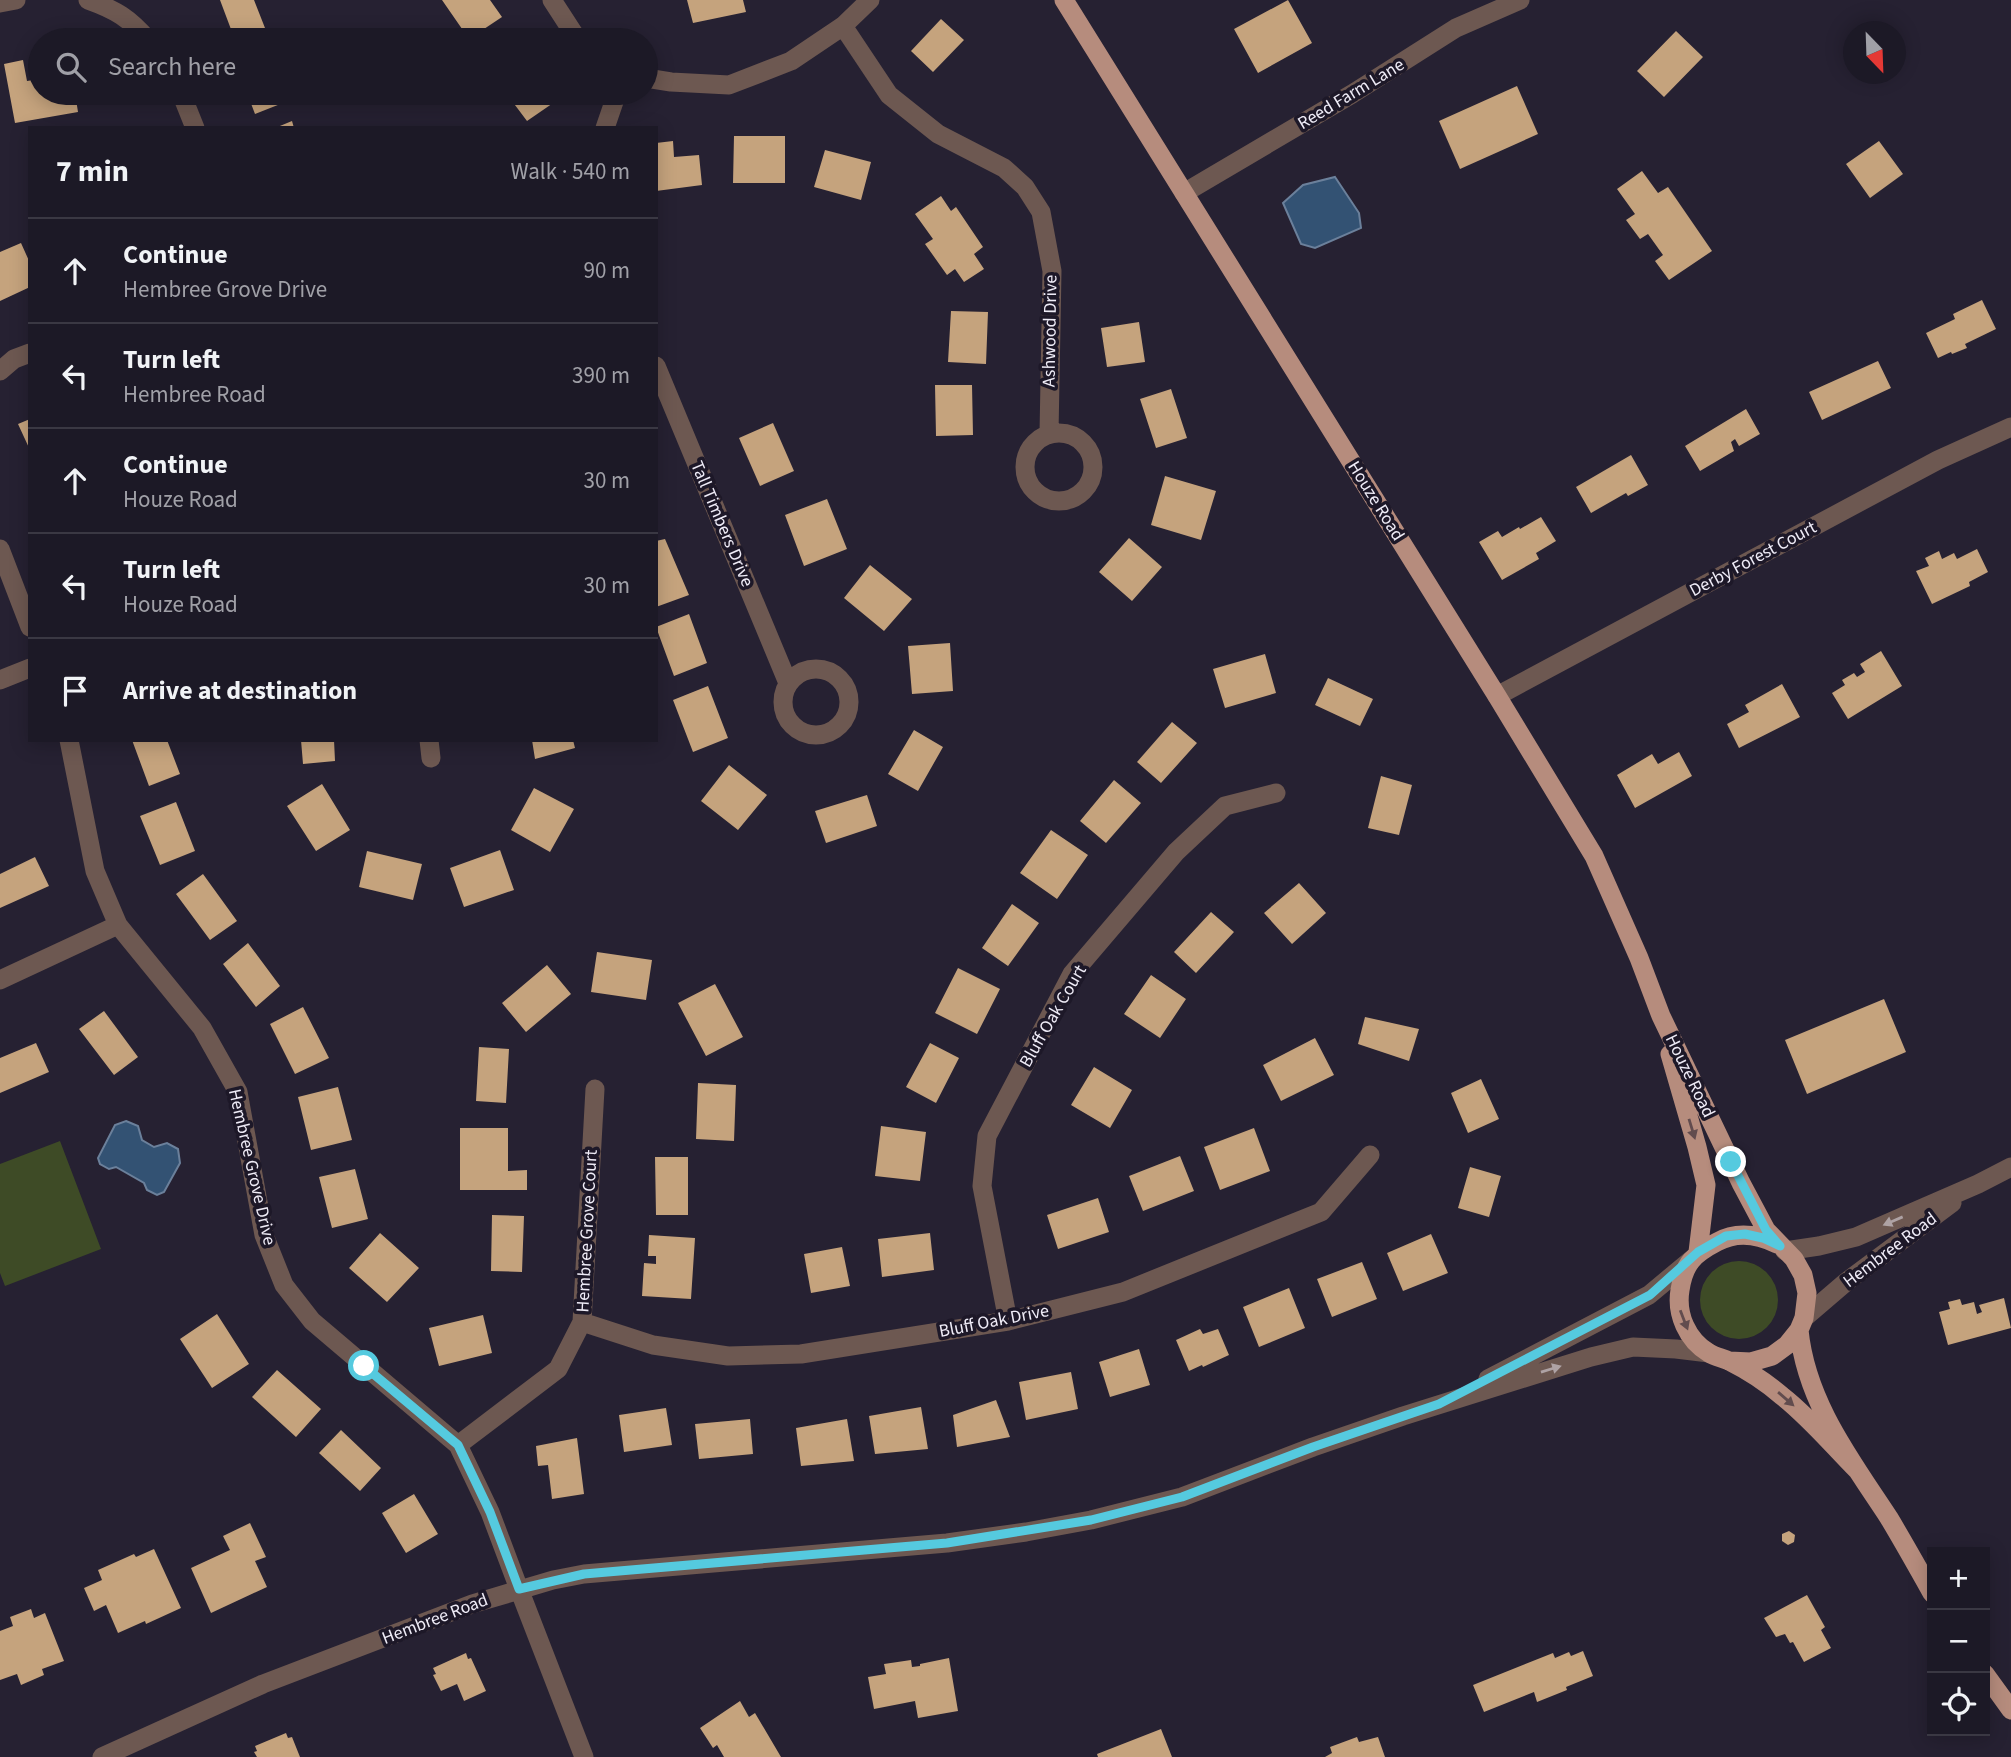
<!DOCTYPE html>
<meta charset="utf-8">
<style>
body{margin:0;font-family:"Source Sans 3",sans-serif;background:#292632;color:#f1f3f6}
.controls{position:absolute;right:21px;bottom:21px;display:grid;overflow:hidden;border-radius:0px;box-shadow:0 4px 18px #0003}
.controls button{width:63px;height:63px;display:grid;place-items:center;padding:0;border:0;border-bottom:2px solid #3a3843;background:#1c1926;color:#f1f3f6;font:35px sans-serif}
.compass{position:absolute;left:1843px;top:21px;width:63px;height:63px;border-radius:50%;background:#1c1926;box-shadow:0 4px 18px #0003;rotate:157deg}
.stop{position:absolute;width:21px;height:21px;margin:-16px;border:5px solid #55cadf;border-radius:50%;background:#fff}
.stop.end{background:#55cadf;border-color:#fff;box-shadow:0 2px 7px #0008}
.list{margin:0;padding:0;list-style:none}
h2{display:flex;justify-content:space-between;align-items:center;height:91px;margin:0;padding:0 28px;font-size:30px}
h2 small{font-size:23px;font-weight:400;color:#a0a0a7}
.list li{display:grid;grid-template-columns:46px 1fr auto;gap:21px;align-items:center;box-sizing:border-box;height:105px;padding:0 28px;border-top:2px solid #3a3843}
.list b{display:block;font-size:26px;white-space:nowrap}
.list p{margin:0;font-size:23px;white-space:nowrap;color:#a0a0a7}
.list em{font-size:23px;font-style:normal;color:#a0a0a7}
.icon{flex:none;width:38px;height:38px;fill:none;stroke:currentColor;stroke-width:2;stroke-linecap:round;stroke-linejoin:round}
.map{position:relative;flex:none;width:2011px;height:1757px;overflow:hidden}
.search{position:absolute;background:#1c1926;box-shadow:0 4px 18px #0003;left:28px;top:28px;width:630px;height:77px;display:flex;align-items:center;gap:18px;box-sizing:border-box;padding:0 24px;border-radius:38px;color:#a0a0a7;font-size:26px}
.panel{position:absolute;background:#1c1926;box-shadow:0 4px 18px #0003;left:28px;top:126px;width:630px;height:616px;border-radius:0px}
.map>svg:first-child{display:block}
</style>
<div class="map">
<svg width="2011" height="1757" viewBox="0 0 2011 1757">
<rect width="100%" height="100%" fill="#262132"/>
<path fill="#3e4b26" d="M60,1141l41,108 -96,37 -5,-13v-109z
M1700 1300a39 39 0 1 1 78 0a39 39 0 1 1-78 0Z"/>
<path fill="#335273" stroke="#6b809b" stroke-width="2" d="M1335,177l24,36 2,15 -46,20 -14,-4 -18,-41 20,-18z
M126,1121l12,5 4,14 12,7 13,-4 11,6 2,14 -16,29 -7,3 -10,-5 -3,-7 -28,-16 -7,2 -9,-5 -2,-6 17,-33z"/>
<path fill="#c5a37d" d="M220,0h34l11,28 -30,12z
M442,0h48l12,17 -33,22z
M687,0h56l3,12 -53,11z
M1288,0l24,43 -54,30 -24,-44z
M941,19l23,21 -31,32 -22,-21z
M1676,31l27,26 -39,40 -27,-26z
M23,60l4,21 13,-2v14h35l3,19 -63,11 -11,-59z
M1517,86l21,48 -78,35 -21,-48z
M247,93h43l3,6 -38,15z
M506,93h48l5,6 -32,22z
M292,121l2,7h-19z
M734,136h51v47h-52z
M673,141l1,16 25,-2 3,30 -46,6v-48z
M1879,141l24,33 -33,24 -24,-34z
M825,150l46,12 -10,38 -47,-13z
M1642,171l16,22 10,-6 44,64 -43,29 -14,-19 8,-6 -15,-21 -8,5 -14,-19 9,-6 -18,-25z
M941,196l10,15 5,-4 27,40 -9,7 10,15 -20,13 -9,-13 -8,6 -22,-31 8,-5 -18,-25z
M21,243l9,20v24l-30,14v-49z
M1982,300l14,29 -31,15 2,4 -15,6 -1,-2 -13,6 -12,-25 29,-14 -2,-5z
M951,311l37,1 -2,52 -38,-2z
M1139,322l6,40 -38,5 -6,-39z
M1878,361l13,27 -69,32 -13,-28z
M935,385h37l1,50 -37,1z
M1171,389l16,49 -31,10 -16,-49z
M1746,409l14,25 -21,12 -4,-7 -4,3 3,9 -34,20 -15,-25z
M30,419v31l-12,-26z
M773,423l21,48 -34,15 -21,-48z
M1631,455l17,30 -20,11 -2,-3 -35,20 -15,-26z
M1165,476l51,15 -15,49 -50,-15z
M827,499l20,50 -43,17 -19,-51z
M1541,517l15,24 -20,12 3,6 -37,21 -23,-38 19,-11 4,6 17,-10 1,2z
M1129,538l33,29 -30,34 -33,-29z
M665,539l24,56 -33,12v-66z
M1977,549l11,23 -19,10 1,4 -38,18 -16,-33 13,-5 -4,-8 14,-7 3,8 12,-6 3,6z
M870,565l42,34 -28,32 -40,-33z
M689,614l18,49 -33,13 -18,-49z
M950,643l3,48 -41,3 -4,-48z
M1881,651l21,35 -54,33 -16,-26 13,-8 -3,-5 12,-7 3,4 8,-5 -5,-8z
M1265,654l11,39 -51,15 -12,-39z
M1328,678l45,21 -13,27 -45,-21z
M1782,684l18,33 -61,31 -12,-24 22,-12 -4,-7z
M708,686l20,52 -35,14 -20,-52z
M1172,722l25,21 -36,40 -24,-21z
M914,730l29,17 -25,44 -30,-17z
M132,740h35l13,34 -31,12z
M301,740h33l1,21 -32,3z
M532,740h41l2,8 -40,11z
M1679,752l13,24 -57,32 -18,-33 35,-21 6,10z
M729,765l38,30 -29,35 -37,-29z
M1381,776l31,9 -13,50 -31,-7z
M1114,780l27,23 -35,40 -26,-22z
M322,784l28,46 -34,21 -29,-45z
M534,788l40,21 -24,43 -39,-22z
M867,795l10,31 -51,17 -11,-32z
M176,802l19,49 -35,14 -20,-49z
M1051,830l37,25 -31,44 -37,-26z
M500,850l14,40 -50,17 -14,-39z
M367,851l55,13 -9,36 -54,-13z
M35,857l14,29 -49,22v-34z
M203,874l34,47 -27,19 -34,-46z
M1299,883l27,30 -34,31 -28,-31z
M1012,904l27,19 -31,43 -26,-18z
M1211,912l23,20 -38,41 -22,-21z
M248,943l32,43 -24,21 -33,-43z
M597,952l55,8 -6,40 -55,-8z
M547,965l24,29 -45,38 -24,-29z
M958,968l42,21 -23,45 -42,-21z
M1151,975l35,24 -26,39 -36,-24z
M715,984l28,53 -37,19 -28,-53z
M1884,999l22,53 -99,42 -22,-54z
M303,1007l26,51 -34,16 -25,-50z
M104,1011l34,46 -24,18 -35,-46z
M1365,1017l54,12 -10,32 -51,-17z
M1315,1038l19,37 -53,26 -18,-36z
M36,1043l13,29 -49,21v-35z
M930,1043l29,15 -23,45 -30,-16z
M479,1047l30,2 -3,54 -30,-2z
M1094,1067l38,23 -22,38 -39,-23z
M1481,1079l18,40 -31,14 -17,-40z
M698,1083l38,2 -2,56 -38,-2z
M338,1087l14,53 -41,10 -13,-53z
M881,1126l45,6 -6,49 -45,-5z
M460,1128h48v43l19,-1v20h-67z
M1254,1128l16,43 -50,19 -16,-43z
M1180,1156l14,35 -51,20 -14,-35z
M655,1157h33v58h-32z
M1470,1167l31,9 -12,41 -31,-9z
M355,1169l13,50 -36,9 -13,-51z
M1098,1198l11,34 -51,17 -11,-34z
M492,1215l32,1 -2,56 -31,-1z
M380,1233l39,35 -32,34 -38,-34z
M930,1233l4,37 -52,7 -4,-38z
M1431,1234l17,39 -45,18 -16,-38z
M649,1235l46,3 -4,61 -49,-3 2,-33 12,1v-8h-8z
M842,1247l8,39 -39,7 -7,-39z
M1362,1262l15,37 -45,18 -15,-38z
M1289,1288l16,40 -46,19 -16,-40z
M2004,1298l7,30 -63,17 -9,-33 11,-3 -2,-7 12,-3 2,6 12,-3 3,12 5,-2 -3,-7z
M217,1314l32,50 -37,24 -32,-49z
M483,1315l9,38 -53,13 -10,-38z
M1200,1329l3,5 15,-5 11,26 -26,12 -1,-2 -13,6 -13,-31z
M1139,1349l11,36 -40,12 -11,-35z
M277,1370l44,39 -25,28 -44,-40z
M1071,1372l7,37 -52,11 -7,-38z
M996,1400l14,37 -53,10 -4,-32z
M921,1407l7,42 -53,5 -6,-38z
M666,1408l6,37 -48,7 -5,-37z
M750,1419l3,35 -54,5 -4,-35z
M847,1419l7,42 -53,5 -5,-38z
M341,1430l40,38 -21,23 -41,-38z
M577,1438l7,56 -32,5 -4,-34 -10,1 -2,-20z
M414,1494l24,40 -32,19 -24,-40z
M250,1523l16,34 -11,4 12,26 -56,26 -20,-45 39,-18 -7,-14z
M1789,1531l6,4 -1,7 -6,3 -6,-4v-7z
M154,1549l27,59 -35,16 -1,-3 -27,12 -12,-28 -12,6 -10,-23 18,-8 -4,-10 36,-16 2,3z
M1807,1595l18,32 -4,3 10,18 -27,14 -11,-20 -3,1 -5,-9 -9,3 -12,-19z
M31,1609l3,9 11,-5 19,48 -22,8 2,6 -23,10 -4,-11 -17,6v-49l13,-5 -3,-9z
M1583,1651l10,25 -27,11 1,3 -30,12 -3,-10 -50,20 -11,-27 80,-32 2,5 14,-6 2,4z
M466,1653l2,6 3,-1 15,33 -22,10 -7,-17 -16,7 -8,-16 3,-1 -3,-6z
M949,1658l9,53 -40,7 -3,-17 -41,8 -6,-32 18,-3 -2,-10 27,-4 1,7 8,-1v-2z
M740,1701l9,16 6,-4 26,44h-57l-7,-12 -4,3 -13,-20z
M1161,1729l11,28h-74l-1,-3z
M286,1733l2,5 4,-1 8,20h-43l-3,-5 3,-1 -2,-5z
M1357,1737l2,5 19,-5 7,20h-60l7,-4 -2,-6z"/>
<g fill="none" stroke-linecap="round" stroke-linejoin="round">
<path stroke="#6d5851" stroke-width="19" d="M88,0c28,10 41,18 60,40
M552,0l22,34 7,6
M0,3l16,-3
M843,26l46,69 49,39 66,34 21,19 16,25 11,59 -3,163
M646,78l25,4 58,3 62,-24 52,-35 27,-26
M181,93l14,35
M605,128l12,-35
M1184,193l168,-99 104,-66 64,-28
M656,366l132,317
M0,371l14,-12 16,-6
M1025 467a34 34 0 1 1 68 0a34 34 0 1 1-68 0Z
M0,549l30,78
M783 702a33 33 0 1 1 66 0a33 33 0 1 1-66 0Z
M0,680l30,-12
M1497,696l441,-236 73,-33
M69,740l26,131 23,54 84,103 36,64 26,143 20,50 28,36 146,124 32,67 29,77
M429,740l2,18
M0,980l118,-55
M1008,1321l-26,-135 5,-50 85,-162 104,-122 49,-46 51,-13
M582,1322l71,23 75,11 73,-2 207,-33 115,-29 198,-80 49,-57
M458,1445l100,-76 24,-47 13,-233"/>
<path stroke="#6d5851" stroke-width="19" d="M1785,1251l34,-5 37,-9 122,-53 33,-17
M1804,1318l42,-36 106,-79
M1488,1379l161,-84 42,-35
M519,1589l65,168
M102,1757l161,-73 209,-80 81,-24 31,-6 363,-31 79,-11 65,-12 91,-23 131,-50 90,-31 188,-59 42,-10 43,2 33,4"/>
<path stroke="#b68c7d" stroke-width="19" d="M1064,0l433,696 97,160 45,102 22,58 80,167 25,47 28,29 9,16 4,18 -3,25 -5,12 -12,15 -15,11 -21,6 -22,-1
M1670,1054l27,93 9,38 -8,67
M1777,1244c-20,-10 -40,-13 -60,-2 -23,12 -33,21 -37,48 -4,24 7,50 29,63 6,4 14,5 20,8 18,9 38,22 53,35 28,22 51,50 76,75
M1799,1330c7,72 52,130 90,188 15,25 29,50 43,75
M1985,1674l26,36"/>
</g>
<defs><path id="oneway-solid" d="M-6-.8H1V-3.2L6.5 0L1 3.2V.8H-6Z" transform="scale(1.75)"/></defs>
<g fill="#624c4e">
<use href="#oneway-solid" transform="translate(1692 1129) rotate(73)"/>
<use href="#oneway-solid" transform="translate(1684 1320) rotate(69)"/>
<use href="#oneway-solid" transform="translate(1786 1399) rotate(41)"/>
</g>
<g fill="#aea2a4">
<use href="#oneway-solid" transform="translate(1893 1221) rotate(157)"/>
<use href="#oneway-solid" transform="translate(1551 1369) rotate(-17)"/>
</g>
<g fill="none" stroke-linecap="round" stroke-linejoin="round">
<path stroke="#55cadf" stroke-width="9" d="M364,1366l94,79 32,67 29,77 65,-15 363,-31 144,-23 91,-23 131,-50 126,-43 211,-109 48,-43 28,-16 19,-2 18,4 17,8 -14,-16 -35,-68"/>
</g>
<g text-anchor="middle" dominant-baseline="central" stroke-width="7" stroke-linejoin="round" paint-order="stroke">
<g font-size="18" fill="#efecf7" stroke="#1d1828">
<text transform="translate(1351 94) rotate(-31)">Reed Farm Lane</text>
<text transform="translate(1050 331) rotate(-89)">Ashwood Drive</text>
<text transform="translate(1376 501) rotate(58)">Houze Road</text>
<text transform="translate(722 524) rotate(67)">Tall Timbers Drive</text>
<text transform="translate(1753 559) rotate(-28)">Derby Forest Court</text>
<text transform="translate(1053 1016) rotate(-60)">Bluff Oak Court</text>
<text transform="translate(1690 1076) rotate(64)">Houze Road</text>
<text transform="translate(252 1167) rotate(77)">Hembree Grove Drive</text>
<text transform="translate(587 1231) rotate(-87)">Hembree Grove Court</text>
<text transform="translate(1890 1250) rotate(-37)">Hembree Road</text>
<text transform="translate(994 1321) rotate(-11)">Bluff Oak Drive</text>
<text transform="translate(435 1619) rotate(-21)">Hembree Road</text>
</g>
</g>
</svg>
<div class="controls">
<button>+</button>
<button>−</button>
<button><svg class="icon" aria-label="locate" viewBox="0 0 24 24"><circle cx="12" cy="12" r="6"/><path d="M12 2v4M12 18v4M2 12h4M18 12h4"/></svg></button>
</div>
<svg class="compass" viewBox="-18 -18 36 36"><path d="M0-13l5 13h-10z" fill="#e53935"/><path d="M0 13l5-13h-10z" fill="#a0a0a7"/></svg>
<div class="stop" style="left:364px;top:1366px"></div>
<div class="stop end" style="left:1731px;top:1162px"></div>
<div class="search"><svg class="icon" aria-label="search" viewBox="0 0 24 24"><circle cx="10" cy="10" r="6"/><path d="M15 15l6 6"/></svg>Search here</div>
<section class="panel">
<h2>7 min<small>Walk · 540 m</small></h2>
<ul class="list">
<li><svg class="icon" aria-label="ahead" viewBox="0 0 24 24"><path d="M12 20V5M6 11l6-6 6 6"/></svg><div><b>Continue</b><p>Hembree Grove Drive</p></div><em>90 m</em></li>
<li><svg class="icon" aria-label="left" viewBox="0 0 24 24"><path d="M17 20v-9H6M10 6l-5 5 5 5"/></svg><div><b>Turn left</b><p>Hembree Road</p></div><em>390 m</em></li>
<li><svg class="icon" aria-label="ahead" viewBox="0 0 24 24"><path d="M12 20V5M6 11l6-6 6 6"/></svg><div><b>Continue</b><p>Houze Road</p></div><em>30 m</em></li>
<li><svg class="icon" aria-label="left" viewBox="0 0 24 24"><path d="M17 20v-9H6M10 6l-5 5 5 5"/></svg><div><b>Turn left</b><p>Houze Road</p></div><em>30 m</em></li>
<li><svg class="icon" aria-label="arrive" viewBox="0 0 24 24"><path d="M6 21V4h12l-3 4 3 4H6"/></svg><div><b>Arrive at destination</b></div></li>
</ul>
</section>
</div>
